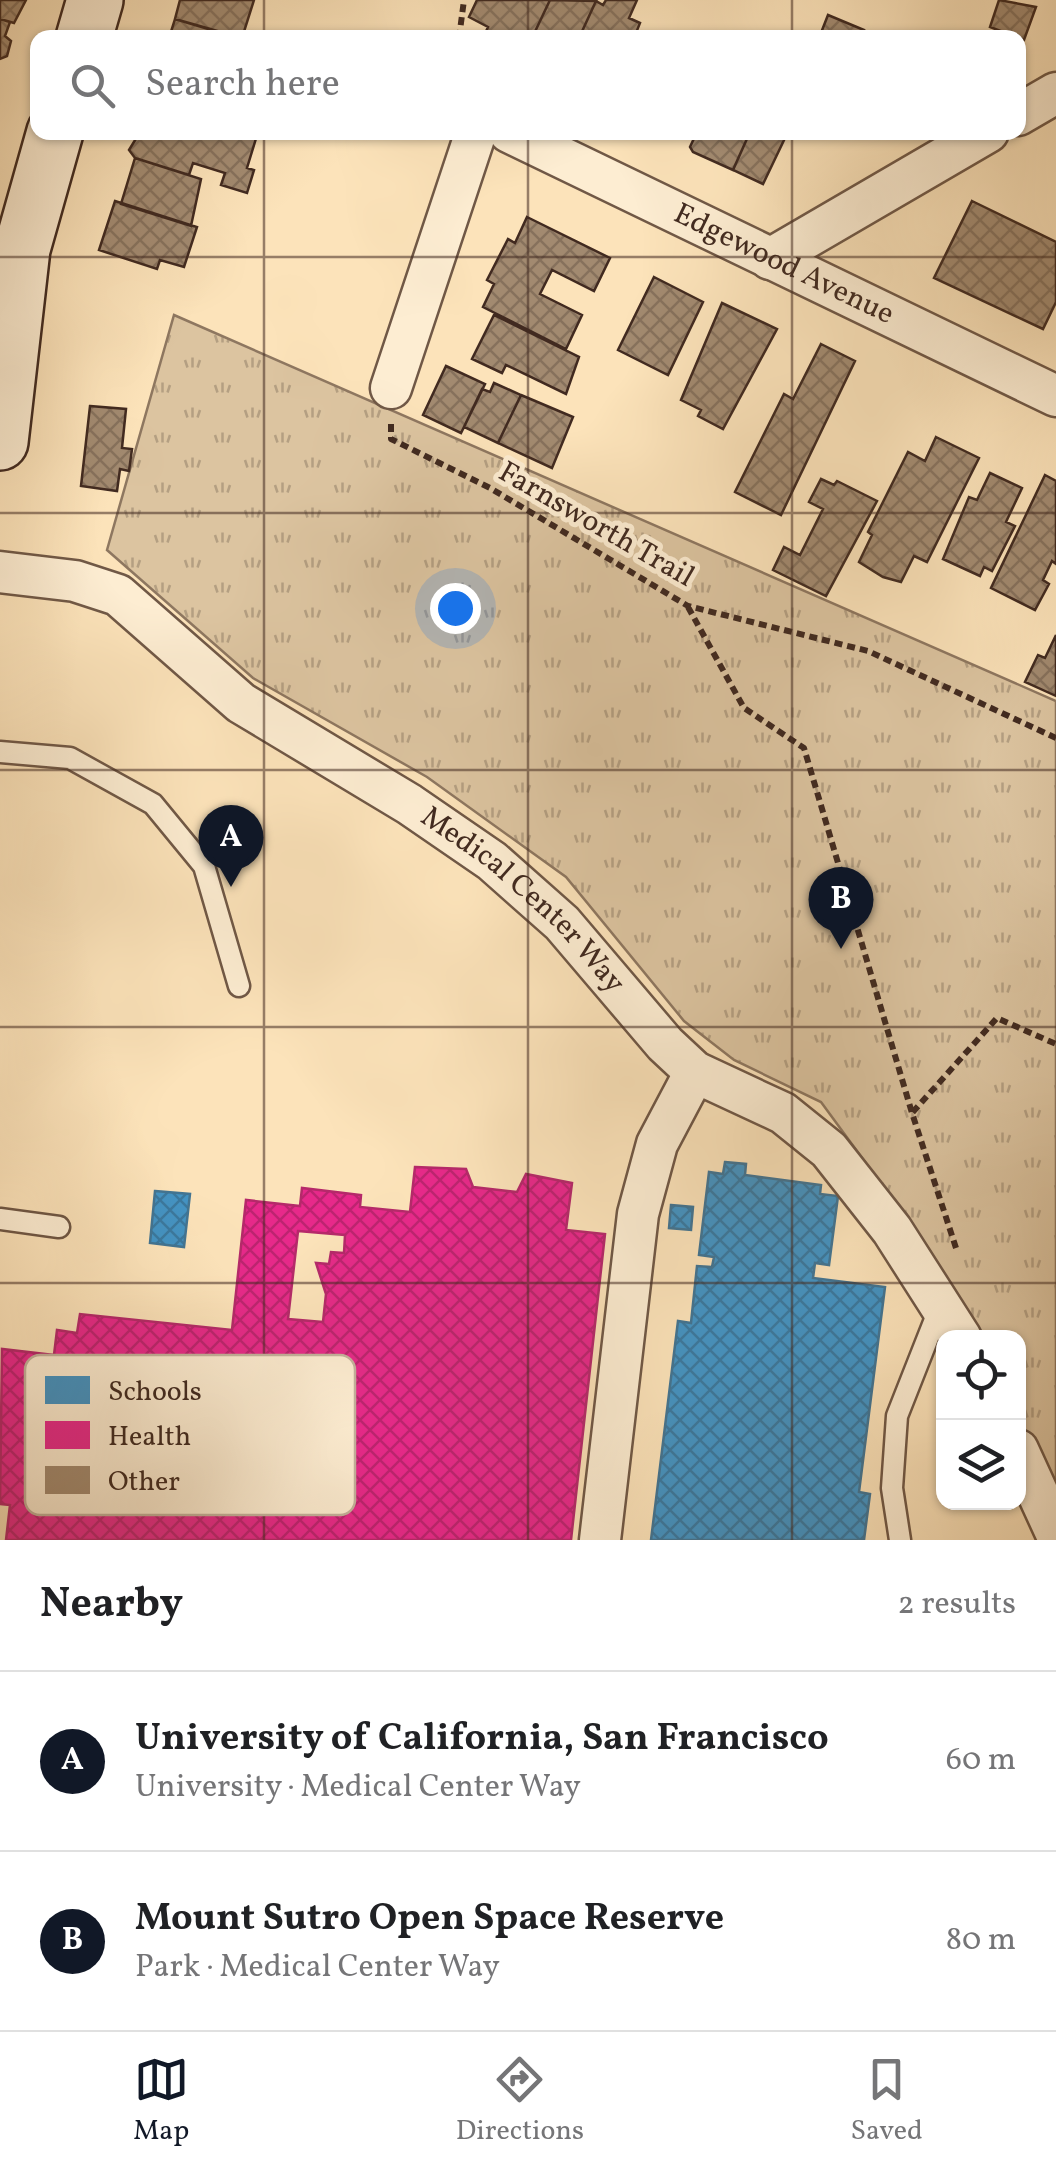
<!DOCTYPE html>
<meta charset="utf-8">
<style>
body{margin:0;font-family:Vollkorn,serif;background:#f6f6f6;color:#202124}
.controls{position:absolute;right:30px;bottom:30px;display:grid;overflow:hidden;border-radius:20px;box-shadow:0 2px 8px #0004}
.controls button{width:90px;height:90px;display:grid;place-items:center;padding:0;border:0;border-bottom:2px solid #e0e0e0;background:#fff;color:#202124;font:50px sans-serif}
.you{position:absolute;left:455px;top:608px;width:35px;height:35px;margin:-25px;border:8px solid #fff;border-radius:50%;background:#1a73e8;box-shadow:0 0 0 15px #1a73e833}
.badge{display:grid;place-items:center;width:65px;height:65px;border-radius:50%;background:#111827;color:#fff;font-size:32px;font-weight:700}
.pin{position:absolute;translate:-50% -82px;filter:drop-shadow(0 2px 5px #0008)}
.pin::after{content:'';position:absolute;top:52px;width:35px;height:30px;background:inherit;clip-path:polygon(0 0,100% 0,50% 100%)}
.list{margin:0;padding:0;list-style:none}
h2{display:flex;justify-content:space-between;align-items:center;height:130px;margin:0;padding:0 40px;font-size:42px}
h2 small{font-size:32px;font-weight:400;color:#757577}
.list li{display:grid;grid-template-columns:65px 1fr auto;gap:30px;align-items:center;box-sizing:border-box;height:180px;padding:0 40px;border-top:2px solid #e0e0e0}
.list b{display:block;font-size:38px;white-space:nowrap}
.list p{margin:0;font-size:32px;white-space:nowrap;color:#757577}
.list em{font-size:32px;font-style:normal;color:#757577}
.icon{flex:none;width:55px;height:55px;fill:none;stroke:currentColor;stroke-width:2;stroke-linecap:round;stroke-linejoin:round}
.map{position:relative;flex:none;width:1056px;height:1540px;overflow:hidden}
.search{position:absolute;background:#fff;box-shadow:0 2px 8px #0004;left:30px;right:30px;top:30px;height:110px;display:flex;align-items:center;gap:25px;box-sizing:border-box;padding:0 35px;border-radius:20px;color:#757577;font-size:38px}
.sheet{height:490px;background:#fff}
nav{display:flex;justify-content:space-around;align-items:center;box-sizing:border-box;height:140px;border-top:2px solid #e0e0e0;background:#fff;font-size:28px;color:#757577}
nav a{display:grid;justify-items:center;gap:5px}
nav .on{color:#111827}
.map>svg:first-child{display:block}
</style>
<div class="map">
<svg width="1056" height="1540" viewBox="0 0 1056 1540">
<defs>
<pattern id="park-tufts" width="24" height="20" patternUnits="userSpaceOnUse" patternTransform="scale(2.5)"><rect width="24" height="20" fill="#dcc4a0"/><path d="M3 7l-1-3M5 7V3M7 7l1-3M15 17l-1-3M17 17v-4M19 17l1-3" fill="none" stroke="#b49f82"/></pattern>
<pattern id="schools-cross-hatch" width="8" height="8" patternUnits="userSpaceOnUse" patternTransform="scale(2.5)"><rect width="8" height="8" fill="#4393c3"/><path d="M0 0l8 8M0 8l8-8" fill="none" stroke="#3a789e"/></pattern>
<pattern id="health-cross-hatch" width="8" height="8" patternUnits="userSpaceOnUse" patternTransform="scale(2.5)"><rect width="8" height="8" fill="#e7298a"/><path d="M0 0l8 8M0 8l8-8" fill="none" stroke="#bd2370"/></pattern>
<pattern id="building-cross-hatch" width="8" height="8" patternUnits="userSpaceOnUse" patternTransform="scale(2.5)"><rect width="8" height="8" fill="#a28a70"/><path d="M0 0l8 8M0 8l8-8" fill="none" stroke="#86715c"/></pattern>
</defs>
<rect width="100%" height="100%" fill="#fce3ba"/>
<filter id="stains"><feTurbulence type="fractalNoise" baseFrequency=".002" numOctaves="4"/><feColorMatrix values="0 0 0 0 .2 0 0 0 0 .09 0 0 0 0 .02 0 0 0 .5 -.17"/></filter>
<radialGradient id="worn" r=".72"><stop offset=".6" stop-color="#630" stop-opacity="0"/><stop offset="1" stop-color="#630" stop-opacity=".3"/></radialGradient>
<path fill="url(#park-tufts)" stroke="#8e7760" stroke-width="2.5" d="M174,315l882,386v797l-37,-77 -1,-83 -42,-1 -48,-89 -107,-146 -87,-42 -50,-39 -118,-144 -139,-100 -174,-99 -146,-128z"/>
<path fill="url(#schools-cross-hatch)" stroke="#427492" stroke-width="2.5" d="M725,1162l21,2 -1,11 76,10 -1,9 18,2 -9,69 -14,-2 -2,15 72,9 -26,205 11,2 -6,46h-213l27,-219 13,2 6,-57 15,1 2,-10 -15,-2 10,-83 14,2z
M155,1191l35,3 -6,53 -34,-4z
M671,1205l22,2 -2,23 -22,-2z"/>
<path fill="url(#health-cross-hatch)" stroke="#b5296a" stroke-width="2.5" fill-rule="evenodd" d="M415,1167l51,2 7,18 44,5 9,-18 46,9 -6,47 39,4 -34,306h-565l4,-35 -10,-1 2,-155 52,6 3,-25 20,3 3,-19 152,16 14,-130 54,6 2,-18 59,7 -1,12 50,5zM298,1231l47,4 -1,18 -13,-1 -2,12 -13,-1 10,31 -3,28 -35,-3z"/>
<path fill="url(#building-cross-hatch)" stroke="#412a20" stroke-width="2.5" d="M0,0h26l-12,23 -14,-4z
M180,0h74l-12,38 -67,-19z
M477,0h73l-18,38h-49l5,-11 -19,-10z
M550,0l46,1 -17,37h-47z
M606,0h31l-8,18 11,5 -6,15h-55l17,-37 7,4z
M999,0l37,7 -12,33 -34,-13z
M828,15l36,15 -3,8h-42z
M0,19l10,3 -5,14 6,5 -4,15 -7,3z
M175,19l50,15 -1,4h-55z
M140,132h118l-11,36 7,2 -7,23 -26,-8 4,-12 -32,-10 -4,12 -54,-17 -6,-8z
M697,132h53l-17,38 -40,-18 -3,-5z
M750,132h24l11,6 -22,46 -30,-14z
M135,158l66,21 -10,47 -70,-22z
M115,201l82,26 -13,40 -24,-7 -3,9 -58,-19z
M972,201l84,41v60l-13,27 -109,-51z
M527,217l83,41 -16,33 -42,-21 -12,24 42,21 -16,34 -83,-42 11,-23 -7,-4 21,-41 7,4z
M654,277l49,25 -35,73 -50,-25z
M722,303l55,26 -54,100 -25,-13 3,-6 -20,-10z
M494,315l85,42 -13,37 -60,-29 -4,8 -30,-14z
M821,344l34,17 -74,154 -46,-23 49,-98 9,5z
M446,366l39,18 -24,49 -38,-18z
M494,383l27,12 -23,48 -34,-16 18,-38 8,3z
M521,395l52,22 -21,51 -54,-25z
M90,406l36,3 -4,39 10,1 -3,22 -9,-2 -3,22 -36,-5z
M936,437l43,21 -52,104 -13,-6 -13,26 -18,-5 -24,-15 13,-27 -4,-3 40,-80 17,9z
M990,473l32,15 -16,34 9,4 -23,45 -8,-4 -4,9 -37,-17 26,-62 8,3z
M1045,475l11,6v83l-4,-3 -9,19 6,4 -14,26 -44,-22z
M821,479l13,6 3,-4 40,20 -51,95 -53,-26 11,-23 16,8 23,-46 -14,-7z
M1056,635v61l-31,-14 13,-27 7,3z"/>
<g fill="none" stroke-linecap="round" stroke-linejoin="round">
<defs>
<path id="lane" d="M0,752l70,6 83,46 51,62 35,120
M0,1219l59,8
M900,1540l-8,-52 5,-72 43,-109"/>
<g id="street">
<path d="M1018,115l38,-22"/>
<path id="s1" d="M509,132l547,264"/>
<path d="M770,259l218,-127"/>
<path d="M391,388l85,-256"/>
<path id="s2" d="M0,572l75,9 43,14 123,108 168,101 83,57 70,62 103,121 30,28 88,41 46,37 63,80 69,108"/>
<path d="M1018,1450l38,83"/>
<path d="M600,1540l38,-326 19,-70 38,-72"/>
</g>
<path id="secondary" d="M84,38l11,-38
M0,442l22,-193 33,-117"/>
</defs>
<use href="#lane" stroke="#705846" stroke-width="25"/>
<use href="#street" stroke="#705846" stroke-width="45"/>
<use href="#secondary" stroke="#412a20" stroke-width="60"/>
<path stroke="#412a20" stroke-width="6" stroke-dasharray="8 5" stroke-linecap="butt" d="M459,38l5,-38
M391,424v15l99,49 198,118 180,45 188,87
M688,607l56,101 60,40 108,365
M956,1248l-44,-135 85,-95 59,26"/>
<use href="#lane" stroke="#fdedd2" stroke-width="20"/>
<use href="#street" stroke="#fdedd2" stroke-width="40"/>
<use href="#secondary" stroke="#fdedd2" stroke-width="55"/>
</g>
<path fill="none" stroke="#412a20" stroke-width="2.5" stroke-opacity="0.55" d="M264,0v38M528,0v38M792,0v38M264,132v1408M528,132v1408M792,132v1408M0,257h1056M0,513h1056M0,770h1056M0,1027h1056M0,1283h1056"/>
<g text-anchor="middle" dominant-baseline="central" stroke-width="10" stroke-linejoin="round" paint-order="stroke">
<g font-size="30" fill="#412a20" stroke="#fdedd2">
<text stroke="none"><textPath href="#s1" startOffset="305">Edgewood Avenue</textPath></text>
<text transform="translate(596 525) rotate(30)">Farnsworth Trail</text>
<text stroke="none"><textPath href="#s2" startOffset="630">Medical Center Way</textPath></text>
</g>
</g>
<rect x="25" y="1355" width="330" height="160" rx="15" fill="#fdedd2" stroke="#c5b29d" stroke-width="2.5"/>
<rect x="45" y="1376" width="45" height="28" fill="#4393c3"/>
<rect x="45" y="1421" width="45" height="28" fill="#e7298a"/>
<rect x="45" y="1466" width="45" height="28" fill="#a28a70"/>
<g font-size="28" fill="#412a20">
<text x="108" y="1400">Schools</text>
<text x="108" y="1445">Health</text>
<text x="108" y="1490">Other</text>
</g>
<rect width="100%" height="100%" filter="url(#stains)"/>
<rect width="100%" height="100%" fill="url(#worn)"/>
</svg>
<div class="controls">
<button><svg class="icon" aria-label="locate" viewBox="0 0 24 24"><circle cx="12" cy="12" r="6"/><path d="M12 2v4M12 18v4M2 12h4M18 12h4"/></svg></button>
<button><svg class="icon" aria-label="layers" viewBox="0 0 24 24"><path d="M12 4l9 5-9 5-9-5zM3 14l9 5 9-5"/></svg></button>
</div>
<div class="you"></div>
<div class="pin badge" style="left:231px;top:887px">A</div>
<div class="pin badge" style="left:841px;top:949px">B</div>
<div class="search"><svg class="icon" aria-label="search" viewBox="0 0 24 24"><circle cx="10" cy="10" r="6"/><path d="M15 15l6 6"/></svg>Search here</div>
</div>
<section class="sheet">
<h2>Nearby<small>2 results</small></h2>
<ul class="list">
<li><span class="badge">A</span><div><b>University of California, San Francisco</b><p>University · Medical Center Way</p></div><em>60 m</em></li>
<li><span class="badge">B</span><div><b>Mount Sutro Open Space Reserve</b><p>Park · Medical Center Way</p></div><em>80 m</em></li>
</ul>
</section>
<nav>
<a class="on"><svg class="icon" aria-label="map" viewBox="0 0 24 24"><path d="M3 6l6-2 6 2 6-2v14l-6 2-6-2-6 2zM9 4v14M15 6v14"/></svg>Map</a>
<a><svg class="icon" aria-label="directions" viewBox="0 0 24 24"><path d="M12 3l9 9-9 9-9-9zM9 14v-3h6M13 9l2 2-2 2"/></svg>Directions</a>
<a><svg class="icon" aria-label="saved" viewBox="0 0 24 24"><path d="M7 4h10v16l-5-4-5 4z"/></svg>Saved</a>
</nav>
